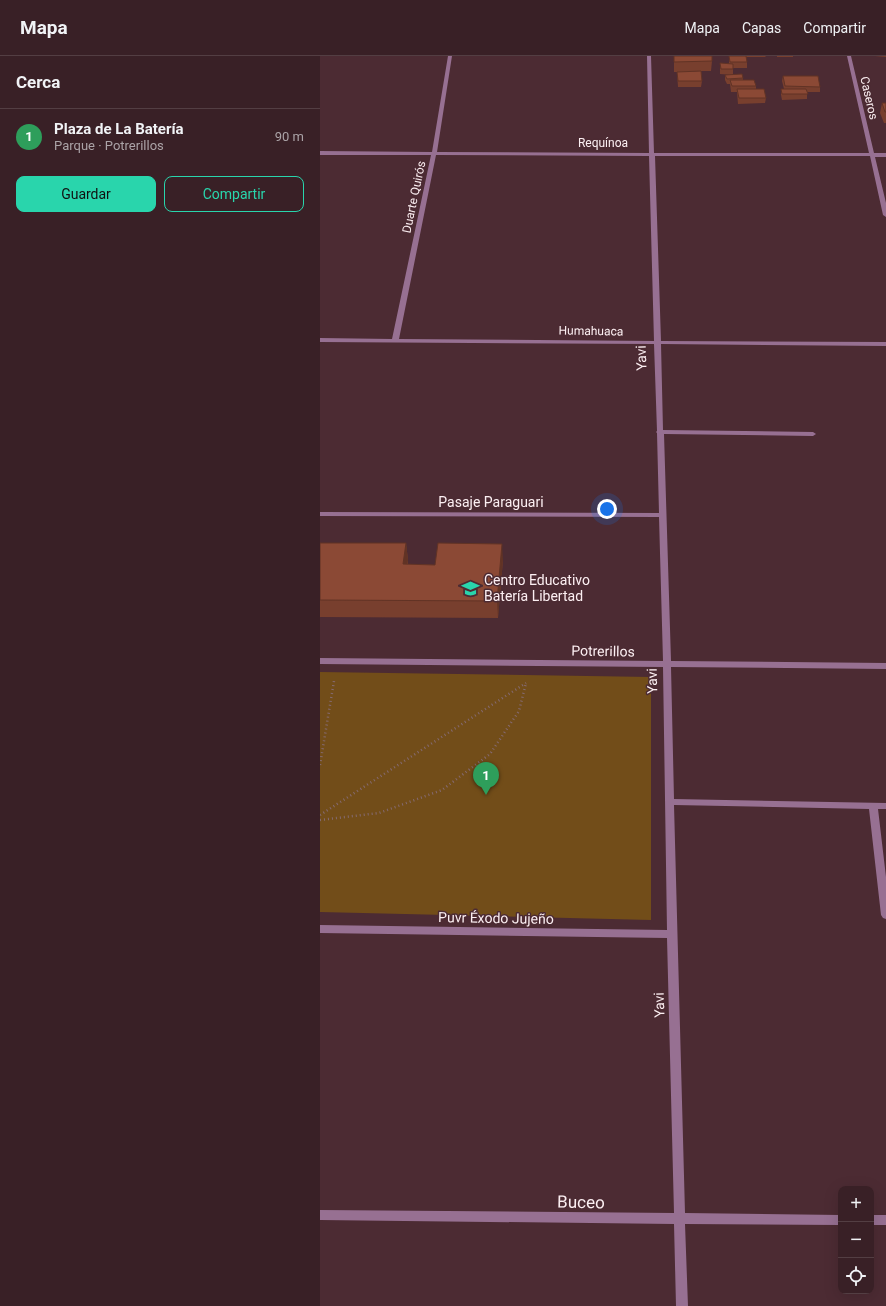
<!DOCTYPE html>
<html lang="es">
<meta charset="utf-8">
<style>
body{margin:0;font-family:Roboto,sans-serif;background:#442d32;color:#f1f3f6}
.controls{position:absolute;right:12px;bottom:12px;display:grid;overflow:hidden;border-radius:8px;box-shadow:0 4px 16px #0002}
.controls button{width:36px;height:36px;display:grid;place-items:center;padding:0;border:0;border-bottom:1px solid #533e43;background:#392026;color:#f1f3f6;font:20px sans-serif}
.you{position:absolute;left:287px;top:453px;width:14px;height:14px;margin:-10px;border:3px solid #fff;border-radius:50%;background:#1a73e8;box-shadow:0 0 0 6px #1a73e833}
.badge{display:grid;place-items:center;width:26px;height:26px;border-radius:50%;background:#29d5ac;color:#fff;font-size:13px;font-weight:700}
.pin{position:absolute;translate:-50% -33px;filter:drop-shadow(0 1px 2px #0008)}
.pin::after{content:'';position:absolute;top:21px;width:14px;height:12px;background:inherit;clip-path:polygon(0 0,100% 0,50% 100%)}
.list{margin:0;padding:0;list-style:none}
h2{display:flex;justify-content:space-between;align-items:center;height:52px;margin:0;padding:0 16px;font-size:17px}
h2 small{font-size:13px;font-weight:400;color:#aba3a7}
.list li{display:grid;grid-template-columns:26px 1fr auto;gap:12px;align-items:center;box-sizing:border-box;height:56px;padding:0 16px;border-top:1px solid #533e43}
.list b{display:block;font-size:15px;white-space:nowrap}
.list p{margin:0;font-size:13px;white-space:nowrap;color:#aba3a7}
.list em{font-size:13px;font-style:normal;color:#aba3a7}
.actions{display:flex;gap:8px;padding:12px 16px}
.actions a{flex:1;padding:9px 0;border:1px solid #29d5ac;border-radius:8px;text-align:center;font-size:14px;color:#29d5ac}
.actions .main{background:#29d5ac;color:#111}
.icon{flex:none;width:22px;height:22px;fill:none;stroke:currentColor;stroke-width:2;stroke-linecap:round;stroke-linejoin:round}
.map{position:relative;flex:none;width:566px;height:1250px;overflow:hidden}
header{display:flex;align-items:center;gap:24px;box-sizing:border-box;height:56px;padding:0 20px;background:#392026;border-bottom:1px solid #533e43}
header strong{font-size:19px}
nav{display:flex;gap:22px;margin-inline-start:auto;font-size:14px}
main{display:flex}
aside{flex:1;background:#392026}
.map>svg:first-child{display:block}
</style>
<header>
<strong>Mapa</strong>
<nav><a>Mapa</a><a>Capas</a><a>Compartir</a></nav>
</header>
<main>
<aside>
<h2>Cerca<small></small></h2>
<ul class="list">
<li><span class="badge" style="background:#2e9e5b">1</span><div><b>Plaza de La Batería</b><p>Parque · Potrerillos</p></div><em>90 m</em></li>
</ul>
<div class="actions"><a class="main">Guardar</a><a>Compartir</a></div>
</aside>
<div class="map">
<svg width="566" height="1250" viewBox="0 0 566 1250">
<rect width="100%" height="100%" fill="#4c2b33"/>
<path fill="#724d19" d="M0,616l331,5v243l-331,-8z"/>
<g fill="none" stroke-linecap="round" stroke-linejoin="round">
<path stroke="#856a71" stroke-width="2.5" stroke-dasharray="1 3" stroke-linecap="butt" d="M0,709l14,-84
M0,759l206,-132
M0,764l59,-7 63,-23 48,-36 29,-43 7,-28"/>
<path fill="#977092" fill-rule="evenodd" d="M128,0h4l-15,96 212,1 -2,-97h4l3,97h215l-22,-97h4l23,97h12v4h-11l11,46v14l-3,-2 -13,-59h-215l6,185 225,1v4l-225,-2 2,86 150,2 3,2 -3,2 -149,-2 7,227 215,2v6l-215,-2 3,132 212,4v6h-8l8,68v42l-3,-1 -2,-3 -12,-106 -195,-4 11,408 156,2v10l-156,-1 3,82h-12l-2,-82 -354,-4v-10l354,3 -7,-275 -347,-5v-8l347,5 -4,-263 -343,-3v-6l343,3 -4,-144 -339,-1v-4l339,1 -2,-80 -1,-1 1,-1 -3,-87 -334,-2v-4l72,1 39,-184h-111v-4l112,1zM116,99l213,1 5,185 -255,-2z
M551,1159h15v10h-15z"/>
</g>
<path fill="#783f2e" d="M354,0l38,5 -1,10h-19l10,10 -1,6h-23l-1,-15h-3z
M409,0l18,6v6h-14v7l-13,-1v-11l9,1z
M426,0h20l-1,1h-19z
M457,0h16v1h-16z
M554,0h12v1l-11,-1z
M405,19l18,3v2l13,6v3l10,9 -1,5 -27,1 -1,-12h-6l-1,-8h-3l-2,-4z
M463,20l37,11v5h-13v7l-25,1 -1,-5v-6h3l-2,-8z
M562,47h4v20h-2l-4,-10z
M0,487h86l2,17v4l27,1 68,-5 -5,58 -178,-1z"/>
<path fill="#613325" d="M86,487l2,17 -3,21 -2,-17z
M182,488l1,16 -5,58 -1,-17z"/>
<path fill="#8b4935" stroke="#613325" d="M354,0h38v5l-38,1z
M409,0h17l1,6h-17z
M400,7l13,1v5h-12z
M381,15l1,10h-24l-1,-9z
M422,18l1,4 -16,1 -2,-4z
M463,20h35l2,11 -35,-1z
M410,24h24l2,6h-24z
M417,33h27l2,9h-27z
M461,33h25l2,5h-26z
M562,47h4v9h-1z
M0,487h86l-3,21 32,1 3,-22 64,1 -5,57 -177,-1z"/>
<defs>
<symbol id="school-bare" viewBox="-9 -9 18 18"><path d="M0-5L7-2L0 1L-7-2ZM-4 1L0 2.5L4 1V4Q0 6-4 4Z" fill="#29d5ac" stroke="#4c2b33" stroke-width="2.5" paint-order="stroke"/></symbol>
</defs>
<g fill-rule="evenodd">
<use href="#school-bare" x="138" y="520" width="25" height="25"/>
</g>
<g text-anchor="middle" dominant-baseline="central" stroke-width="3" stroke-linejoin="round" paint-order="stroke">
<g font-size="12" fill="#fceff2" stroke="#4c2b33">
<text transform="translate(549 42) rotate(77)">Caseros</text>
<text x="283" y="87">Requínoa</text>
<text transform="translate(94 141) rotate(-78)">Duarte Quirós</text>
<text transform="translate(271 275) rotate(1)">Humahuaca</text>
</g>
<g font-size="14" fill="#fceff2" stroke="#4c2b33">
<text transform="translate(321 302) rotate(-92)">Yavi</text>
<text x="171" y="446">Pasaje Paraguari</text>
<text transform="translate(283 595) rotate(1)">Potrerillos</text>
<text transform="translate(332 625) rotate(-91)">Yavi</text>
<text transform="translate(176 862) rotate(1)">Puvr Éxodo Jujeño</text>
<text transform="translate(339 949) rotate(-92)">Yavi</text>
</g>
<g font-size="14" fill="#fceff2" stroke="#4c2b33" text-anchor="start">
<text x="164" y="524">Centro Educativo<tspan x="164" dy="16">Batería Libertad</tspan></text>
</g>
<g font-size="17" fill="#fceff2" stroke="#4c2b33">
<text transform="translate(261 1146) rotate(1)">Buceo</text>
</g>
</g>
</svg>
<div class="controls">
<button>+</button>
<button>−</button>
<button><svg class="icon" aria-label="locate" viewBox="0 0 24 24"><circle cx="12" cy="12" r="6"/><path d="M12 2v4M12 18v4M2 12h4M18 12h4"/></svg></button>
</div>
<div class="you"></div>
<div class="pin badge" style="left:166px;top:739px;background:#2e9e5b">1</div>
</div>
</main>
